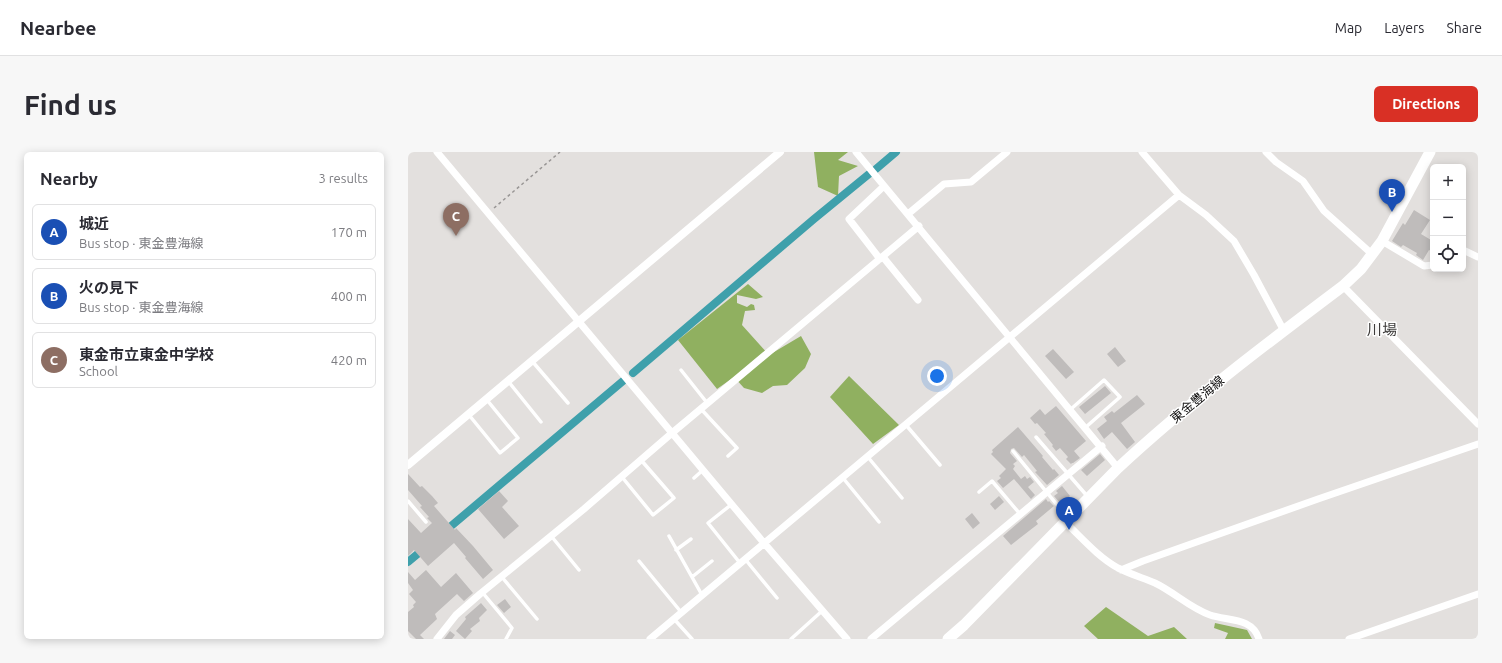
<!DOCTYPE html>
<meta charset="utf-8">
<style>
body{margin:0;font-family:Ubuntu,"Noto Sans JP",sans-serif;background:#f7f7f7;color:#2b2b33}
.controls{position:absolute;right:12px;top:12px;display:grid;overflow:hidden;border-radius:6px;box-shadow:0 2px 10px #0003}
.controls button{width:36px;height:36px;display:grid;place-items:center;padding:0;border:0;border-bottom:1px solid #e1e1e2;background:#fff;color:#2b2b33;font:20px sans-serif}
.you{position:absolute;left:529px;top:224px;width:14px;height:14px;margin:-10px;border:3px solid #fff;border-radius:50%;background:#1a73e8;box-shadow:0 0 0 6px #1a73e833}
.badge{display:grid;place-items:center;width:26px;height:26px;border-radius:50%;background:#d93025;color:#fff;font-size:13px;font-weight:700}
.pin{position:absolute;translate:-50% -33px;filter:drop-shadow(0 1px 2px #0008)}
.pin::after{content:'';position:absolute;top:21px;width:14px;height:12px;background:inherit;clip-path:polygon(0 0,100% 0,50% 100%)}
.list{margin:0;padding:0;list-style:none}
h2{display:flex;justify-content:space-between;align-items:center;height:52px;margin:0;padding:0 16px;font-size:17px}
h2 small{font-size:13px;font-weight:400;color:#7c7c81}
.list li{display:grid;grid-template-columns:26px 1fr auto;gap:12px;align-items:center;box-sizing:border-box;height:56px;margin:0 8px 8px;padding:0 8px;border:1px solid #e1e1e2;border-radius:6px}
.list b{display:block;font-size:15px;white-space:nowrap}
.list p{margin:0;font-size:13px;white-space:nowrap;color:#7c7c81}
.list em{font-size:13px;font-style:normal;color:#7c7c81}
.icon{flex:none;width:22px;height:22px;fill:none;stroke:currentColor;stroke-width:2;stroke-linecap:round;stroke-linejoin:round}
.map{position:relative;flex:none;width:1070px;height:487px;overflow:hidden;border-radius:6px}
header{display:flex;align-items:center;gap:24px;box-sizing:border-box;height:56px;padding:0 20px;background:#fff;border-bottom:1px solid #e1e1e2}
header strong{font-size:19px}
nav{display:flex;gap:22px;margin-inline-start:auto;font-size:14px}
.intro{display:flex;align-items:center;justify-content:space-between;box-sizing:border-box;height:96px;padding:0 24px}
h1{margin:0;font-size:28px}
.button{padding:10px 18px;border-radius:6px;background:#d93025;color:#fff;font-size:14px;font-weight:700}
main{display:flex;gap:24px;padding:0 24px}
aside{flex:1;background:#fff;border-radius:6px;box-shadow:0 2px 10px #0003}
.map>svg:first-child{display:block}
</style>
<header>
<strong>Nearbee</strong>
<nav><a>Map</a><a>Layers</a><a>Share</a></nav>
</header>
<div class="intro"><h1>Find us</h1><a class="button">Directions</a></div>
<main>
<aside>
<h2>Nearby<small>3 results</small></h2>
<ul class="list">
<li><span class="badge" style="background:#1a4fb4">A</span><div><b>城近</b><p>Bus stop · 東金豊海線</p></div><em>170 m</em></li>
<li><span class="badge" style="background:#1a4fb4">B</span><div><b>火の見下</b><p>Bus stop · 東金豊海線</p></div><em>400 m</em></li>
<li><span class="badge" style="background:#8d6e63">C</span><div><b>東金市立東金中学校</b><p>School</p></div><em>420 m</em></li>
</ul>
</aside>
<div class="map">
<svg width="1070" height="487" viewBox="0 0 1070 487">
<rect width="100%" height="100%" fill="#e3e0de"/>
<path fill="#90b060" d="M406,0h34l-10,8 20,6 -19,10 -1,20 -20,-9z
M340,132l15,13 -7,2 -19,-4v8l10,4 4,-3 3,1 1,5 -10,1 -3,14 27,30 32,-19 10,18 -6,14 -18,17 -14,1 -11,7 -18,-5 -10,-11 -17,12 -39,-49z
M441,224l50,49 -26,19 -43,-47z
M698,455l42,29 26,-9 13,12h-89l-14,-13z
M807,471l32,7 5,9h-27l3,-6 -14,-5z"/>
<g fill="none" stroke-linecap="round" stroke-linejoin="round">
<path stroke="#3fa0ab" stroke-width="8" d="M468,17l20,-17
M225,221l181,-154 55,-45
M36,380l179,-151
M0,410l18,-15"/>
</g>
<path fill="#bfbcbb" d="M1006,58l16,10 -9,14 10,6 -1,2 3,1v9l-4,-2 -6,10 -7,-5 1,-2 -14,-8 -2,2 -9,-6 11,-18 2,2z
M707,195l11,14 -8,6 -11,-13z
M645,197l21,23 -8,7 -21,-23z
M697,234l6,7 -26,21 -6,-7z
M729,243l8,9 -24,19 14,19 -8,7 -15,-17 -8,7 -7,-10 10,-8 -3,-4 8,-6 2,2z
M648,254l30,35 -12,10 6,7 -7,5h-1l-1,1 -5,-5 2,-2 -8,-9 -4,3 -4,-5 1,-1 -9,-11 2,-1 -9,-10 -2,1 -5,-6 10,-9 5,6z
M610,275l25,29 -1,1 11,13 1,-1 5,6 -12,10 -12,-13 2,-1 -13,-16 -2,2 -8,-9 -3,1 -1,4 7,8 -4,3 2,2 -2,3 8,10 4,-3 2,3 3,-2 4,5 -6,5 7,8 -4,4 -17,-20 -11,9 -6,-7 4,-3 -2,-2 7,-7 -15,-15 2,-2 -1,-2z
M692,302l5,6 -18,16 -6,-6z
M0,322l12,13 2,-1 10,10 6,7 -4,3 21,24 1,-2 17,18 20,24 -10,9 -18,-21 1,-1 -12,-14 -26,23 -14,-16 -6,6v-37l13,14 11,-10 -5,-5 2,-1 -9,-10 2,-1 -14,-16z
M654,334l8,10 -6,5 -2,-2 -3,3 -5,-6 4,-3 -2,-2z
M91,339l9,10 -6,6 17,19 -15,13 -26,-30z
M591,344l5,6 -9,8 -5,-6z
M638,347l2,3 1,-1 5,5 -18,15 2,3 -27,21 -8,-9z
M564,361l8,10 -7,6 -8,-10z
M18,418l15,17 15,-14 17,20 -9,8 -7,-7 -22,20 2,5 -17,16 4,4h-8l-8,-8v-19l6,-5 -1,-2 3,-3 -7,-8 4,-4 -5,-7v-11l7,8z
M97,447l6,8 -7,6 -7,-8z
M73,451l6,7 -8,8 1,3 -10,8 2,2 -7,8 -9,-8 10,-12 -1,-2z
M42,479l5,4 -3,4h-8z"/>
<g fill="none" stroke-linecap="round" stroke-linejoin="round">
<path stroke="#999695" stroke-width="1.5" stroke-dasharray="3 3" stroke-linecap="butt" d="M86,56l66,-56"/>
<path stroke="#fff" stroke-width="3.5" d="M124,209l36,42
M273,218l27,34
M100,229l33,41
M293,257l36,39 -9,8
M663,257l33,-29 16,17 -34,30
M61,263l31,38 18,-15 -31,-38
M498,273l34,40
M628,285l52,60
M605,299l54,66
M459,304l35,42
M214,325l31,38 21,-17 -33,-38
M286,326l9,-8
M435,326l36,44
M571,340l13,-11 28,33
M0,349l18,21
M324,352l-24,19 32,40
M261,384l33,59
M144,385l27,33
M268,398l15,-11
M337,407l32,39
M231,409l42,51
M93,424l36,43
M284,425l20,-16
M74,440l30,36 -6,11
M266,467l18,20
M383,487l31,-28"/>
<path stroke="#fff" stroke-width="7" d="M29,0l327,391 83,96
M448,0l262,316
M734,0l37,43 27,20 28,26 20,34 30,56
M858,0l10,10 27,19 21,30 48,43
M500,62l36,-30 27,-2 36,-30
M974,89l42,25 9,-1
M1055,98l15,7
M475,105l35,43
M472,107l-31,-40 35,-33
M935,134l135,138
M657,370c17,16 33,35 53,46 12,6 25,10 37,15 19,9 35,25 55,32 18,6 42,2 49,24
M713,418l22,-9 175,-62 160,-55
M29,487l19,-24 24,-21 104,-85 88,-76 247,-207
M242,487l529,-444
M463,487l231,-193
M941,487l129,-45"/>
<path stroke="#fff" stroke-width="8" d="M0,313l372,-313"/>
<path stroke="#fff" stroke-width="11" d="M540,487l16,-14 154,-157c71,-66 148,-124 225,-182l18,-17 21,-28 48,-89"/>
</g>
<g text-anchor="middle" dominant-baseline="central" stroke-width="3" stroke-linejoin="round" paint-order="stroke">
<g font-size="13" fill="#0f0e0e" stroke="#fff">
<text transform="translate(789 247) rotate(-40)">東金豊海線</text>
</g>
<g font-size="15" fill="#3d3b3a" stroke="#fff">
<text x="974" y="177">川場</text>
</g>
</g>
</svg>
<div class="controls">
<button>+</button>
<button>−</button>
<button><svg class="icon" aria-label="locate" viewBox="0 0 24 24"><circle cx="12" cy="12" r="6"/><path d="M12 2v4M12 18v4M2 12h4M18 12h4"/></svg></button>
</div>
<div class="you"></div>
<div class="pin badge" style="left:661px;top:378px;background:#1a4fb4">A</div>
<div class="pin badge" style="left:984px;top:60px;background:#1a4fb4">B</div>
<div class="pin badge" style="left:48px;top:84px;background:#8d6e63">C</div>
</div>
</main>
